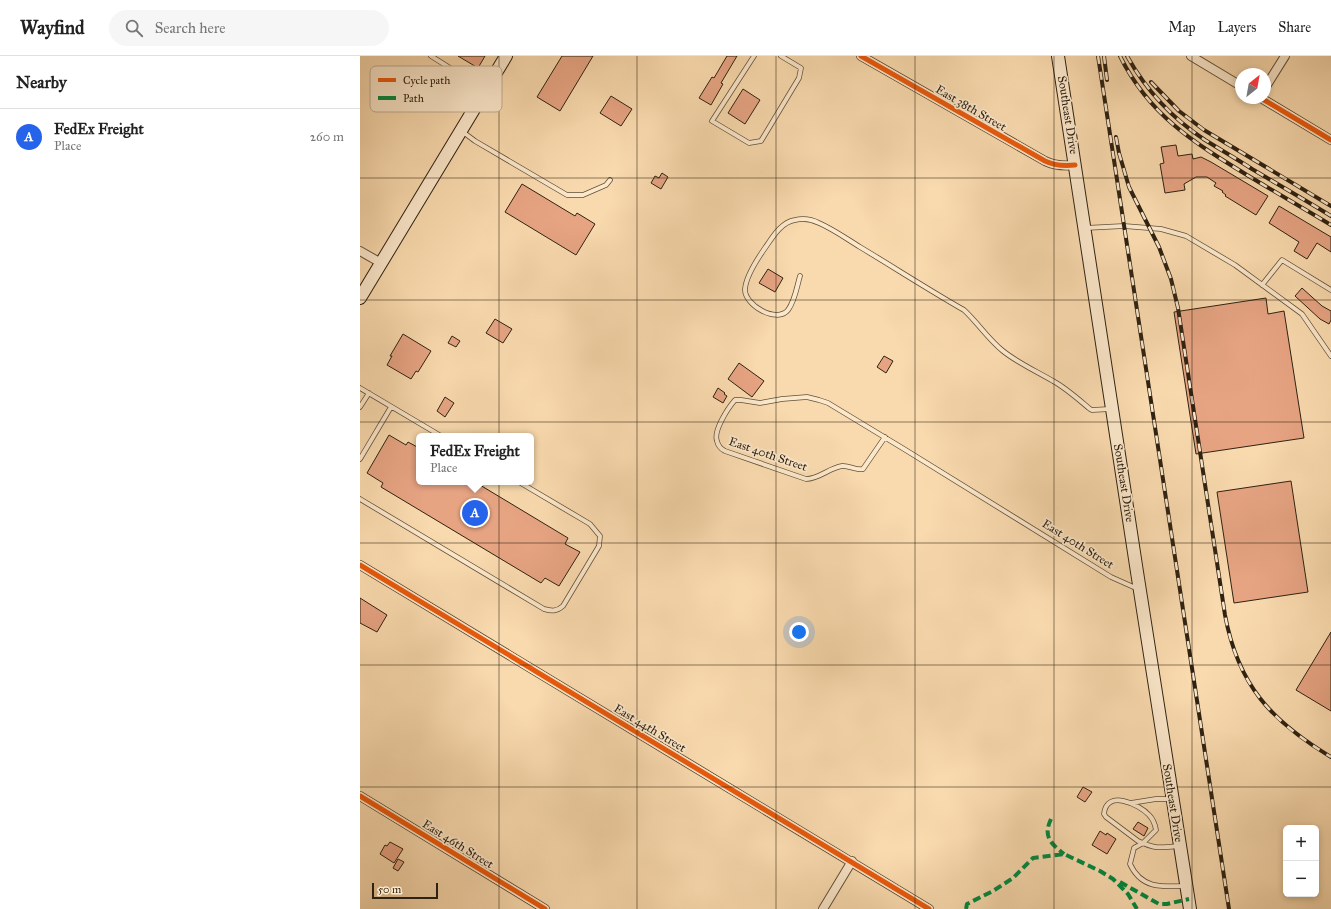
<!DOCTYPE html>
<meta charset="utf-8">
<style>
body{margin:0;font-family:"IM FELL Great Primer",serif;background:#f6f6f6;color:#222}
.controls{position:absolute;right:12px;bottom:12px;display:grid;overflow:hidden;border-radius:6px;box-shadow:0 2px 6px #0003}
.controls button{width:36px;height:36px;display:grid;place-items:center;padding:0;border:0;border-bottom:1px solid #e0e0e0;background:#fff;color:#222;font:20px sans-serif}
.compass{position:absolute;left:875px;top:12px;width:36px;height:36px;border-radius:50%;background:#fff;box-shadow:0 2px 6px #0003;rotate:31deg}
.scale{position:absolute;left:12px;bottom:10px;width:66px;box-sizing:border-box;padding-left:4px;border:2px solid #2f2212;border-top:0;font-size:11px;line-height:14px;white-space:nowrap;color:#2f2212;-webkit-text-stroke:3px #fbe7ca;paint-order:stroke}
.you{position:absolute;left:439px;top:576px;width:14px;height:14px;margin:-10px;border:3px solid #fff;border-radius:50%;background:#1a73e8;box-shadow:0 0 0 6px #1a73e833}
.badge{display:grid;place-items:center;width:26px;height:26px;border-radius:50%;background:#2563eb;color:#fff;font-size:13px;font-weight:700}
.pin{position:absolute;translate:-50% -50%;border:2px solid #fff;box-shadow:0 1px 4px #0006}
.popup{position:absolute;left:56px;top:377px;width:118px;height:52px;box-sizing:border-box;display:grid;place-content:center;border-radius:6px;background:#fff;filter:drop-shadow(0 1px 3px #0005);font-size:13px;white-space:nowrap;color:#767676}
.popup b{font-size:15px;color:#222}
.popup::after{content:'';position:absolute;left:50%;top:100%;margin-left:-8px;border:8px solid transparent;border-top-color:#fff}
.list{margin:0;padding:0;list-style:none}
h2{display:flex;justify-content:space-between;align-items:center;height:52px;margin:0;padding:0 16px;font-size:17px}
h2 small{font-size:13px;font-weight:400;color:#767676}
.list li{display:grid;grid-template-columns:26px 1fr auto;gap:12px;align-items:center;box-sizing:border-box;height:56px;padding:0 16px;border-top:1px solid #e0e0e0}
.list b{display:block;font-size:15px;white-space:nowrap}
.list p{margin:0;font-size:13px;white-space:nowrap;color:#767676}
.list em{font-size:13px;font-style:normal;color:#767676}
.icon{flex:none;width:22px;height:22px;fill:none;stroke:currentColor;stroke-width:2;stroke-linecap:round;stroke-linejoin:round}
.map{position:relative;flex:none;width:971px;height:853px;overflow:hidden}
header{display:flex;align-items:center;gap:24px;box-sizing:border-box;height:56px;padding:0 20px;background:#fff;border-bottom:1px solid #e0e0e0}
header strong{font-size:19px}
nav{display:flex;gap:22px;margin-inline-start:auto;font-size:14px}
.search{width:280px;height:36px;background:#f6f6f6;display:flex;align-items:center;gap:10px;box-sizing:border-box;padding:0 14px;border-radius:22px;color:#767676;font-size:15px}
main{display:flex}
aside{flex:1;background:#fff}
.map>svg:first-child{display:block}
</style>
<header>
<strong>Wayfind</strong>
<div class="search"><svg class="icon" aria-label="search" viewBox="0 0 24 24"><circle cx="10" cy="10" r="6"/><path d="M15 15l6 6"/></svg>Search here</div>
<nav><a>Map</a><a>Layers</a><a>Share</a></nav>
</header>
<main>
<aside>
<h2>Nearby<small></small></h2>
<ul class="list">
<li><span class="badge">A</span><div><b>FedEx Freight</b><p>Place</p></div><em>260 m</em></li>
</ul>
</aside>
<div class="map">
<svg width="971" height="853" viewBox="0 0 971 853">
<rect width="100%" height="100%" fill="#f9daae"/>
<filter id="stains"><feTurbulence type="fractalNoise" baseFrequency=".005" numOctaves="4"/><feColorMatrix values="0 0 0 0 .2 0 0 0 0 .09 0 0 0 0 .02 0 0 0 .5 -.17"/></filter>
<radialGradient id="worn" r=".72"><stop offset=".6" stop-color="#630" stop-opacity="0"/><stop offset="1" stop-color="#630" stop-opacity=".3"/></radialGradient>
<path fill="#e7a483" stroke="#2f2212" d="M98,0h27l-7,12z
M202,0h31l-33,55 -23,-14z
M367,0h10l-16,27 2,1 -12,21 -12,-7 13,-21 2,1z
M52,20l14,8 -4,6 -14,-8z
M383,33l17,11 -15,24 -17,-11z
M251,40l21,13 -11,17 -21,-13z
M816,89l2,11 14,-2 1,5 8,-2 10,5 57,34 -12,19 -31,-19 1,-1 -4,-3 1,-1 -9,-5 2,-3 -9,-6h-11l-12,7 1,6 -20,3 -5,-29 4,-1 -3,-16z
M302,117l6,4 -7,12 -10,-6 4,-7 4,2z
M162,128l53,32 2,-3 18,11 -19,31 -71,-43z
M919,150l52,31v15l-14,-9 -10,16 -13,-8 5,-9 -30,-19z
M408,213l15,9 -8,14 -16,-9z
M942,232l20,18 9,5v9l-2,4 -9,-5 -25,-23z
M906,242l2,16 16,-3 20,127 -108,16 -22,-142z
M135,263l17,10 -9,14 -17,-10z
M43,278l28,17 -13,21 -2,-1 -5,8 -24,-14 5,-9h-2z
M92,280l8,5 -4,6 -8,-4z
M524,300l9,5 -7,12 -9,-6z
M379,307l25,18 -12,16 -24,-18z
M358,332l7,5 -1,1 3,2 -4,7 -10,-6z
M85,341l9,6 -9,14 -8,-6z
M29,379l17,10 2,-3 11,6v34h56l93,56 -3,6 15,8 -21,34 -14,-8 -4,5 -160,-96 2,-4 -16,-10z
M931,425l17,111 -74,11 -17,-111z
M0,542l27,17 -10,17 -17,-9z
M971,576v79l-35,-21z
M723,731l9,5 -7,10 -8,-5z
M778,766l10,6 -4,8 -11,-7z
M740,775l6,4 1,-2 9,6 -9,15 -15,-9z
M30,786l13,7 -9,14 -14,-9 5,-9 2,1z
M38,803l6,3 -6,9 -5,-3z"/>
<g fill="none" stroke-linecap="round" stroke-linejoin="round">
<defs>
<path id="service" d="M71,0l54,34
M394,0l-42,65 37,22 12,-2 38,-63 2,-10 -20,-12
M103,76l12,9 92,54h16l23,-10 4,-5
M725,172l39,-2 25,2 12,1 25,7 49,29 67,49 29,42
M440,220c-3,10 -5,25 -12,34 -11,14 -44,-5 -43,-21 1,-12 13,-31 20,-41 7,-10 16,-26 30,-28 8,-2 16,-1 24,3 14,6 28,16 41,24 35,21 69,43 104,63 14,13 24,29 39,41 15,12 33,20 50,30 13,7 25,18 37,28l2,1 18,-1
M902,229l20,-25 49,30
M0,332l81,48
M0,351l9,-14
M525,381l-22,32c-7,2 -14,-4 -21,-3 -13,2 -23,13 -36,13l-81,-28c-4,-2 -7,-5 -8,-10 -4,-10 11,-33 18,-41h6l19,3 22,-4 25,-2 12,3 9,3 76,46 207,128 27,12
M0,403l31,-52
M0,443l184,110c7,2 12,3 19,-3l36,-60 1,-10 -10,-12 -71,-42
M771,747l25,-4h15
M818,790c-18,2 -23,3 -40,-5l-32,-24 -2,-3c2,-25 35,-10 45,1 4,4 6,9 7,15l-13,13 -9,5 -4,16c11,24 30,23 54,22"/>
<path id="minor" d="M501,0l184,105c10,5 20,5 30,4
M831,0l50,30
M905,32l20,-32
M901,42l70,42
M0,195l21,12
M0,509l569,344
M0,740l185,113
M463,853l29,-48"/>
<path id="secondary" d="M698,0l79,516 53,337
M0,242l146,-242"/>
</defs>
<use href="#service" stroke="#625039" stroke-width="5.5"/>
<use href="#minor" stroke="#625039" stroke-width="10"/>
<use href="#secondary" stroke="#2f2212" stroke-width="14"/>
<use href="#service" stroke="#fbe7ca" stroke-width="4"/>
<use href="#minor" stroke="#fbe7ca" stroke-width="8"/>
<use href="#secondary" stroke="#fbe7ca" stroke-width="12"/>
<defs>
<path id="rail" d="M738,0l131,853
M744,0l3,24
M760,0c29,59 73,86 127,119 28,17 56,33 84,50
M767,0c19,34 46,63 78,84 16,10 32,19 47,29 27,16 53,31 79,47
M791,26l28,29 25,19 127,76
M756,81l3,16 10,34 30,60 12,32 7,29 47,307c13,70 46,106 106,142"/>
</defs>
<use href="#rail" stroke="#2f2212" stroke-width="4"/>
<use href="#rail" stroke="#fbe7ca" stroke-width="2.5" stroke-dasharray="8" stroke-linecap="butt"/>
<path stroke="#00873e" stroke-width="4" stroke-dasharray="8 4" stroke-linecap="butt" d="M691,763c-8,17 -1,24 13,35
M760,826l39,22h8l22,-5
M606,853l1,-5 26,-13 20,-13 20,-20 31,-4 36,17 13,8 15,15 9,15"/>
<defs>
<path id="cycleway" d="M501,0l184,105c10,5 20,5 30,4
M901,42l70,42
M0,509l569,344
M0,740l185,113"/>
</defs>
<use href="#cycleway" stroke="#fbe7ca" stroke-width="8"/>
<use href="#cycleway" stroke="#e8590c" stroke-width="5"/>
</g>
<path fill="none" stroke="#2f2212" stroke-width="1" stroke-opacity="0.55" d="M139,0v853M277,0v853M416,0v853M555,0v853M694,0v853M832,0v853M0,122h971M0,244h971M0,366h971M0,487h971M0,609h971M0,731h971"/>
<g text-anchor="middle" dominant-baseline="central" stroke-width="3.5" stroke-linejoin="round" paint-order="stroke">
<g font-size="12" fill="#2f2212" stroke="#fbe7ca">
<text transform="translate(611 52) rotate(30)">East 38th Street</text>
<text transform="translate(708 59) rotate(81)">Southeast Drive</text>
<text transform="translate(408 398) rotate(19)">East 40th Street</text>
<text transform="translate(764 427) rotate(81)">Southeast Drive</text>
<text transform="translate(718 488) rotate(32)">East 40th Street</text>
<text transform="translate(290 672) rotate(31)">East 44th Street</text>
<text transform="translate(813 747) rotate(81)">Southeast Drive</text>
<text transform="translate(98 788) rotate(32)">East 46th Street</text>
</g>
</g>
<rect x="10" y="10" width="132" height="46" rx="6" fill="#fbe7ca" stroke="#beac93" stroke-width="1"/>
<rect x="18" y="22" width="18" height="4" fill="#e8590c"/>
<rect x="18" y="40" width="18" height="4" fill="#00873e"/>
<g font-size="11" fill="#2f2212">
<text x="43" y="28">Cycle path</text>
<text x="43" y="46">Path</text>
</g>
<rect width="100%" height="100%" filter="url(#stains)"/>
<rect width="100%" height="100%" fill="url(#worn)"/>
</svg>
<div class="controls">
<button>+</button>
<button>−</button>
</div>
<svg class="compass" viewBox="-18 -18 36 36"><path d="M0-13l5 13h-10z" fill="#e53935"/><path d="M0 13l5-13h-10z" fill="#767676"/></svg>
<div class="scale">50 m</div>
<div class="you"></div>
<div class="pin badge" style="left:115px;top:457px">A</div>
<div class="popup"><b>FedEx Freight</b>Place</div>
</div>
</main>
